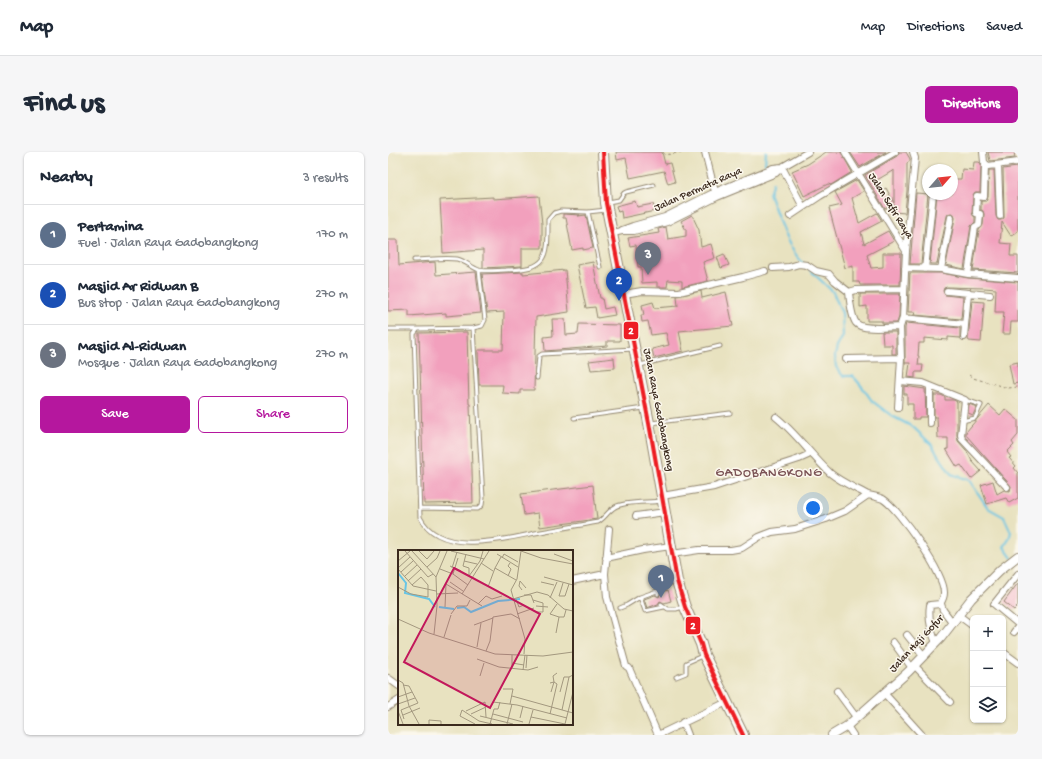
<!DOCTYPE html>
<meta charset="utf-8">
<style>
body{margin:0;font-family:"Gochi Hand",sans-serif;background:#f6f6f7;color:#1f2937}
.controls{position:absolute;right:12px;bottom:12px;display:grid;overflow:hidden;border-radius:6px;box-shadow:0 1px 3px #0004}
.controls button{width:36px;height:36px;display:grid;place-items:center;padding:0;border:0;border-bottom:1px solid #e0e1e3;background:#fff;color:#1f2937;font:20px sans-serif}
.compass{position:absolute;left:534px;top:12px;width:36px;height:36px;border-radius:50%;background:#fff;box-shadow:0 1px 3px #0004;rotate:62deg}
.you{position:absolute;left:425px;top:356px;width:14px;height:14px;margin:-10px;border:3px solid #fff;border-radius:50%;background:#1a73e8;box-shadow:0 0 0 6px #1a73e833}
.badge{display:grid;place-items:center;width:26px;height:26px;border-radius:50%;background:#b5179e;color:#fff;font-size:13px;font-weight:700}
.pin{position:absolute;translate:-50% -33px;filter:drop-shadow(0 1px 2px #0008)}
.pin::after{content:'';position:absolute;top:21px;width:14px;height:12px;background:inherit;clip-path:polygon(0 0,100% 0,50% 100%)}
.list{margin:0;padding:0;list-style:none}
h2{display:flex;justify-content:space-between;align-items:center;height:52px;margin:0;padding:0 16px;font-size:17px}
h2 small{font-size:13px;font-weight:400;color:#747a83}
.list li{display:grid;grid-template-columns:26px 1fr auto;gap:12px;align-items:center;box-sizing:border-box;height:60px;padding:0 16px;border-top:1px solid #e0e1e3}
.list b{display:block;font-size:15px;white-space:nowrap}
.list p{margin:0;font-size:13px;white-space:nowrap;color:#747a83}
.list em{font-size:13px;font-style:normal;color:#747a83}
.actions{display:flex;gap:8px;padding:12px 16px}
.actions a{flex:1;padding:9px 0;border:1px solid #b5179e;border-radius:6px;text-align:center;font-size:14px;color:#b5179e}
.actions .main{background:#b5179e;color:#fff}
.icon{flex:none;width:22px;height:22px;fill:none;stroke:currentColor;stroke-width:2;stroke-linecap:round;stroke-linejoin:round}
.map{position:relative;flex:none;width:630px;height:583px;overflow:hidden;border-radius:6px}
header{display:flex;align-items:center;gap:24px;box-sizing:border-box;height:56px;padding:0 20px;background:#fff;border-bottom:1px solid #e0e1e3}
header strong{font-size:19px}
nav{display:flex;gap:22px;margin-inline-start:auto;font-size:14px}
.intro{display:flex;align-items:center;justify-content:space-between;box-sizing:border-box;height:96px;padding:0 24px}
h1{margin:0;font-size:28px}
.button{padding:10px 18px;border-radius:6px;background:#b5179e;color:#fff;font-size:14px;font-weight:700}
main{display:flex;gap:24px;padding:0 24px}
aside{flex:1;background:#fff;border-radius:6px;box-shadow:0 1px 3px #0004}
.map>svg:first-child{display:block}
</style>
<header>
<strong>Map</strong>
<nav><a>Map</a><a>Directions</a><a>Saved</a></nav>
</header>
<div class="intro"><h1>Find us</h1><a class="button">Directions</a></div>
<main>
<aside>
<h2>Nearby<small>3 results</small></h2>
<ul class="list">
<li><span class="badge" style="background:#5c6f8a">1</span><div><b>Pertamina</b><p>Fuel · Jalan Raya Gadobangkong</p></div><em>170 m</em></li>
<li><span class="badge" style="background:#1a4fb4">2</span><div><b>Masjid Ar Ridwan B</b><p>Bus stop · Jalan Raya Gadobangkong</p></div><em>270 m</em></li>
<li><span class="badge" style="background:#6b7280">3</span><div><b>Masjid Al-Ridwan</b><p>Mosque · Jalan Raya Gadobangkong</p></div><em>270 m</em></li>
</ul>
<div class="actions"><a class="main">Save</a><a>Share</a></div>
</aside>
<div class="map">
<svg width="630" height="583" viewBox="0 0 630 583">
<rect width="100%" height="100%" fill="#fbf7ec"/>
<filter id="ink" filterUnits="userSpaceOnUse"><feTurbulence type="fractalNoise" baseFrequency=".025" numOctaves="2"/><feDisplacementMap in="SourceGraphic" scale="8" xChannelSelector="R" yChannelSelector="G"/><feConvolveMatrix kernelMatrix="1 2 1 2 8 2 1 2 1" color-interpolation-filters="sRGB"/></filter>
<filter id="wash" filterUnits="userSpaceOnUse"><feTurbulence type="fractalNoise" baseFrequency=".012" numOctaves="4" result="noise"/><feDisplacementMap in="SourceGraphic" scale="16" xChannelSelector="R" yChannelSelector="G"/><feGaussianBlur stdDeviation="0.9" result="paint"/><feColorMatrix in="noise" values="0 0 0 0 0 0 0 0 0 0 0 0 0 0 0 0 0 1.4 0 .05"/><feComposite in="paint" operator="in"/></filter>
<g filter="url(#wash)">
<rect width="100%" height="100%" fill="#e8e2c0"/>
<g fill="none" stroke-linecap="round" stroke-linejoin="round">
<path stroke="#67c5e5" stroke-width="2" d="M377,12l1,-12
M385,30l-4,11c9,23 16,52 34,70
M422,118l23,22 9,21 1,23 -6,11 -2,9 1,11 7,9h10l10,12 9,13 20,15 21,11 18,17 20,30 18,6 19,28 16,9 7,15 -2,7 -5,8 8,11"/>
</g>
<g id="blocks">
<path fill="#f2a0bd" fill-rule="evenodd" d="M228,0h46l3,12 5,-1 5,19 -7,2 -4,-13 -34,7 -4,-20 -9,2z
M438,0h15l11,20 -21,13 -3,-1 -24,12 -12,-25 16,-7z
M462,0h36l-26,15z
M511,0h7l4,7v2l-3,2v28l-2,22 -11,-1v-8l-9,5 -20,-34 32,-19zM506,18v33l-8,-15 -3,2 -6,-10z
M600,0h26l1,6 -25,3z
M586,10h5l2,3 -1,27h-5l-2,3 -1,18 3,4v5l-4,4 -7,43 -18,-4 9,-47 -1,-4 -3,-1 -3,1 -1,2 -10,48h-7l7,-70h15v-15h9l1,-10 11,1z
M629,15l1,6v58l-7,5 -9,-14 -2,21 11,1 -1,12h8v17l-45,-3 6,-40 4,-5 1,-11 -1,-3 -2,-1v-9h5l2,-4 1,-27h5l2,46 2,4h3l3,-2v-2l-1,-47z
M469,28l7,11 -12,7 7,25 18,-10 5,8 -21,11 3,12 24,-13 6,10 -27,14 4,13 12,-1v-14h18l-1,32h-40l-1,-3h-6v-16l-8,2 -16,-60 13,-3 -7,-13z
M528,41l12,1 -7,70h-11z
M151,44l3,28v24h-20v18l-39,2v-18l-40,3 -3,-53 53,-3v2z
M247,49l2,6 16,-3 2,7 -33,7 -1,-7 -3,1 -2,-6z
M175,62l17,1 -2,1 8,-1 7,33 -10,2v-2l-11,2 -6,-32h-3z
M304,63l7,15 2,17 10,-3 4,14 -12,4 5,19 -26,6v-6l-14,-1 -1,7h-10v-5l-15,1 -1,-16h-3l-2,-22 -6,1 -2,-8 31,-5 -1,-4 8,-2 2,12 18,-3v-6l-5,-9z
M0,88h10l1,25 36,-3 1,13 40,-3 5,41 -35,3v-3l-37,3v-6l-21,1z
M336,102l5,11 -8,3 -4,-11z
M205,110l7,36h2l2,11 9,-2 2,8 -18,3 -2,-11 -9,1 -9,-43z
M177,118l4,42 -33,5 -2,73h-14v4l-18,-1 1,-8h-24l-1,-35h25l1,-38 -17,1 -5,-39 41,-2v2z
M522,121h31l27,5 50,4v40h-7l-1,12h-8l2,-22h-9l1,-23 -12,-1 -37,-1 -3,1 -1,3 2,4 18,2 -2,22 -47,-4 1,-3h-7z
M313,139l1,7 24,-6 7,34 -54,5 4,20 -29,7 -2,-9 17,-4 -3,-12 -15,2 -3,-14 -6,1 -1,-7h3l-2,-10 11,-3 2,6 23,-2 -1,-10z
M472,142h40l-1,23 -2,6h-15v-2h-15v-15l-7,1z
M584,149l12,1 -3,40 -12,-1 -1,-2z
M164,167h13l1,16 12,-1 1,-10 41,1v16h-13v5l-62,5 -1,-14 9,-1z
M518,171l54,5v10l-12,-1v3l-24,-2v5h-5l-1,13h1l-1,9h5l-1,7h-7v6l-7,-1 2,-14h-5v-35z
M79,180l2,72h1l3,99 -49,1 -5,-171z
M494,180h14v22h-4v-9h-9z
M226,206l1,10 -24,2 -2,-9z
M630,210v21l-5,1 -4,-20z
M516,234l21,3 1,28h-7v2h-6v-15h-6v-10h-3z
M546,243h7l4,2v3h9l3,2v33l1,6 8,9 6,11 9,10 -10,8 -10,-14 -4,2 -11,-18h2v-11h-10l-1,-21h-3z
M581,252l8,3 -4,8 -5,-2z
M601,253l11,10 5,-6 13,11v15l-6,7 2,3 -7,7 4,5 -2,1 7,8 -2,2 4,5v25l-9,5 -3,-5 -19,6 -6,-19 12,-4 4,13 7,-4 6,1 1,-5 -45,-51v-3z
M205,333l4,34 -57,8 -2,-14 -14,2 -3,-21z
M630,431v23l-4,4 -10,-8z
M280,438l3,11 -7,2 -4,-2 -2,3 -11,4 -3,-9 11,-4 4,2 2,-5z"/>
</g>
</g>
<g filter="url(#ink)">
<use href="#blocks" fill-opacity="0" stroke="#92866f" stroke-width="1"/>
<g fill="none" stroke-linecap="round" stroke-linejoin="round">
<defs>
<path id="service" d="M220,50l11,-2 5,-7 2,-1 28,-7
M200,60l12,55
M26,108c13,0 29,-3 43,-1 8,2 14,8 22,11 6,2 20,0 27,0 43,-1 42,-12 42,-50l6,-7 7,-2 27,1 18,-2
M91,118l6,50 -3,6 -9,2 -55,1 -4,5 6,183c19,39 82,23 115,16 21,-4 42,-7 63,-11 7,-4 10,-11 17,-15 11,-6 33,-4 47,-6
M0,177h30
M252,213l80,-19
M149,226l2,-22 3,-2 92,-5
M186,266l70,-10
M574,269l13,-3 6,-13 -16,-5
M263,271l79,-10
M32,356l58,1 4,-4 1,-7 -10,-170
M270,442l1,-6 16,-7
M252,445l5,14 19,-4
M273,452l7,5h8l7,-2
M232,456l7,-3 13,-8 17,-6
M288,525l10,-4v-10l16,-7"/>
<path id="minor" d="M317,0l10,40
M457,0l61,99
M595,0l1,10 4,4 30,-4
M610,13l2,51
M394,15l21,40
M402,64l30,-20 75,-44
M234,78l11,-4 32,-9 50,-25 58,-24 9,-1
M225,81l9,-2h12l33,-9 50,-25 59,-24 6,-6 26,-15
M385,116l16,-1 10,-3 8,1 9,6 13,3 6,7 14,11c1,9 2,24 7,31 6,8 35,4 44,4
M517,116l36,1 27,5 50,4
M537,117l8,-75
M553,117l10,-52
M580,122l7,-47 4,-2 1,-11 -4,-1 1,-17 7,1 1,-32
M559,139l43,4
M461,140l7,-2 48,-1
M236,142l18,-3 37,1 64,-15 22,-6
M515,166l62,6
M576,185l4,-44
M458,207l55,-1
M512,229l23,2 42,17 -4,35 1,4 45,48
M542,235v36
M510,255l3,-49 -1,-31 3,-9 3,-67 9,-93 -2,-6
M388,265c20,16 35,38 54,56 11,9 25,15 38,22
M274,344l52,-9 85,-28 9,-4 1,-4
M248,364l29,-4
M221,377l-4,45 2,23 19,69 3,2 29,67
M284,402l27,-4h32l11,-2 17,-11 13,-5 23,-3 31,-10 19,-8 23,-16c5,1 10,2 15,4 16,10 62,75 61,94 0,4 -2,8 -4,11l-10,1c-2,13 1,26 6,38
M218,406l37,-8 28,-4
M630,422l-24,30 24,20
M184,429l33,-7
M553,452l2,6 10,13
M570,463l15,11
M626,480l4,-5
M519,483l17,21
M505,490l19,26
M615,500l15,11
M526,513l36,37
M0,526l11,8
M449,539l19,26
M496,541l38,42
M0,555l11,-7
M295,570l5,13
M459,574l6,9
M270,583l69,-33"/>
<path id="tertiary" d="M444,583l15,-9 61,-54 33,-34 30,-39 29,-29 18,-14"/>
<path id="trunk" d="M215,0l3,51 43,220 28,158 8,26 16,37 3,11 39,80"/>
</defs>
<use href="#service" stroke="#92866f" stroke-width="5"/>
<use href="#minor" stroke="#92866f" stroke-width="8"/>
<use href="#tertiary" stroke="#92866f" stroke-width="10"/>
<use href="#trunk" stroke="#92866f" stroke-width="12"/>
<path stroke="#92866f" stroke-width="1" stroke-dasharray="3 3" stroke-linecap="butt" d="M275,0l2,3 17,-3
M581,223l4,3 35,10 10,-1"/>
<use href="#service" stroke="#fff" stroke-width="3"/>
<use href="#minor" stroke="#fff" stroke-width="6"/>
<use href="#tertiary" stroke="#fff" stroke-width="8"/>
<use href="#trunk" stroke="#fff" stroke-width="10"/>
<defs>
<path id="bus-1" d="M215,0l3,51 43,220 28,158 8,26 16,37 3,11 39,80"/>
</defs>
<use href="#bus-1" stroke="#fbf7ec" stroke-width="7"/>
<use href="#bus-1" stroke="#ed1c24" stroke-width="4"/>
</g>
</g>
<g text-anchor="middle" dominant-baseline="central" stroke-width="3" stroke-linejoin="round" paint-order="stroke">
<g font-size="11" fill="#3b2a1e" stroke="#fbf7ec">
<text transform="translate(310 38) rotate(-24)">Jalan Permata Raya</text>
<text transform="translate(502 54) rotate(58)">Jalan Safir Raya</text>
<text transform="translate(270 258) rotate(79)">Jalan Raya Gadobangkong</text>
<text transform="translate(529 492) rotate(-47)">Jalan Haji Gofur</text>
</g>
<g font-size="13" letter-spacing="1" fill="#7b5356" stroke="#fbf7ec">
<text x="381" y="321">GADOBANGKONG</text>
</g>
</g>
<g transform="translate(10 398)">
<rect width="175" height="175" fill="#e8e2c0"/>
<path fill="none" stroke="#67c5e5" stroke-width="2" d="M0,23l8,10 -1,10 24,6 6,8M41,57l15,2M59,58l7,-1 7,5 27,-11 22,-2"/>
<path fill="none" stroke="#a3987f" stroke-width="1" d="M7,1l23,26 5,-3M14,1l24,26M21,1l8,8 7,-8M53,1l33,8M123,1l-4,28 -6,11 14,49 -1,15M123,1l20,7 32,6M68,4l-3,12 6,2M99,4l21,13M156,4l19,7M104,8l2,-4 14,8M0,11l12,-10M66,11l13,3M83,13l12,8M52,16l11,5M29,17l10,-9 3,-7M0,18l12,-11M54,18l5,-16M71,18v8l11,-15 3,-10M97,18l6,-11M0,19l15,17 23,5M42,19l13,5 5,-16M3,22l12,-11M55,24l15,11M7,26l12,-11M110,26l3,-7 -3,-3 2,-3M146,27l29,8M10,31l13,-12M52,32l13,9M143,32l13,3M165,33l-4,13h6l4,-12M0,37l13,7 17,3v-12l-7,-8 -9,8M90,37l7,-19 21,12M124,40l-3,-4 1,-5 6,7M39,44l21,-1M64,44l27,-43M126,45h7l3,8M152,48l7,-16M115,49l24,-7 11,3 16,14 9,2M118,49l3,8 5,-2M135,50l10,3v9h-6M80,54l8,-8 6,3 10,-3M159,54l-7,10 9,3M138,56l12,1M47,57l1,-23 36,22M53,64l6,-8h10l3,-6M119,64l17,-6M0,69l31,14 66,21 48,2 30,-4M76,75l19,-7M158,83l3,-16h5l2,-7M36,84l3,-28 -1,-29 11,-26M46,87l7,-22M79,97l4,-24M88,101l4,-10 3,-24 18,-3 9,5M79,109l22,8 29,3 10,-3M114,113l12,2M114,118v-13M128,118l1,-13M125,120l2,-15M82,126l4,-13M0,130l5,3 6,23 10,18M152,133l4,-1 -3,10M5,135l6,1 9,17 -17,7 3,9M105,139h10l-3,15M162,142l4,-15h5M114,146l61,17M0,147l14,-5M95,152l24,3 50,13M0,154l17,-6M164,160l7,-33 4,-2M0,161l5,13M68,161l19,-9 1,15M73,164l15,-7M95,164l30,8M152,164l7,-30 -3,-2 -1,-6 4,-3M5,165l17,-7M82,166l33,8M133,167l34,7 8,-32M122,168l3,-12M31,174v-4l12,1v3M77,174l-15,-8 2,-6 17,11 13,3M92,174l4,-15h4l2,-7M109,174l5,-20M131,174l4,-14"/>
<path fill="#c2185b" fill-opacity="0.15" stroke="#c2185b" stroke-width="2" d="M56,18l86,46 -50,94 -86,-46z"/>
<rect width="175" height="175" fill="none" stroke="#3b2a1e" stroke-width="2"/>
</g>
<g stroke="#fbf7ec" stroke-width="1.5">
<rect x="235" y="169" width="16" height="19" rx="4" fill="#ed1c24"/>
<rect x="297" y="464" width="16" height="19" rx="4" fill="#ed1c24"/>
</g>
<g font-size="11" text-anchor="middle" font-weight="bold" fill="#fff">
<text x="243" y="182">2</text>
<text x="305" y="477">2</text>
</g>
</svg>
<div class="controls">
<button>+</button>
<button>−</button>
<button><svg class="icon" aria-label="layers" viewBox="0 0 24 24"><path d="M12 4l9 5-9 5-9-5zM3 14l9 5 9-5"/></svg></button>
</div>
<svg class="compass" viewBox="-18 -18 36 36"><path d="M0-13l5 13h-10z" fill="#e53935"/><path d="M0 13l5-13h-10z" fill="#747a83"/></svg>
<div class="you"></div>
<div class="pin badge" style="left:273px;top:446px;background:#5c6f8a">1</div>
<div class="pin badge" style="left:231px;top:149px;background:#1a4fb4">2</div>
<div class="pin badge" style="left:260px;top:123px;background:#6b7280">3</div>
</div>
</main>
